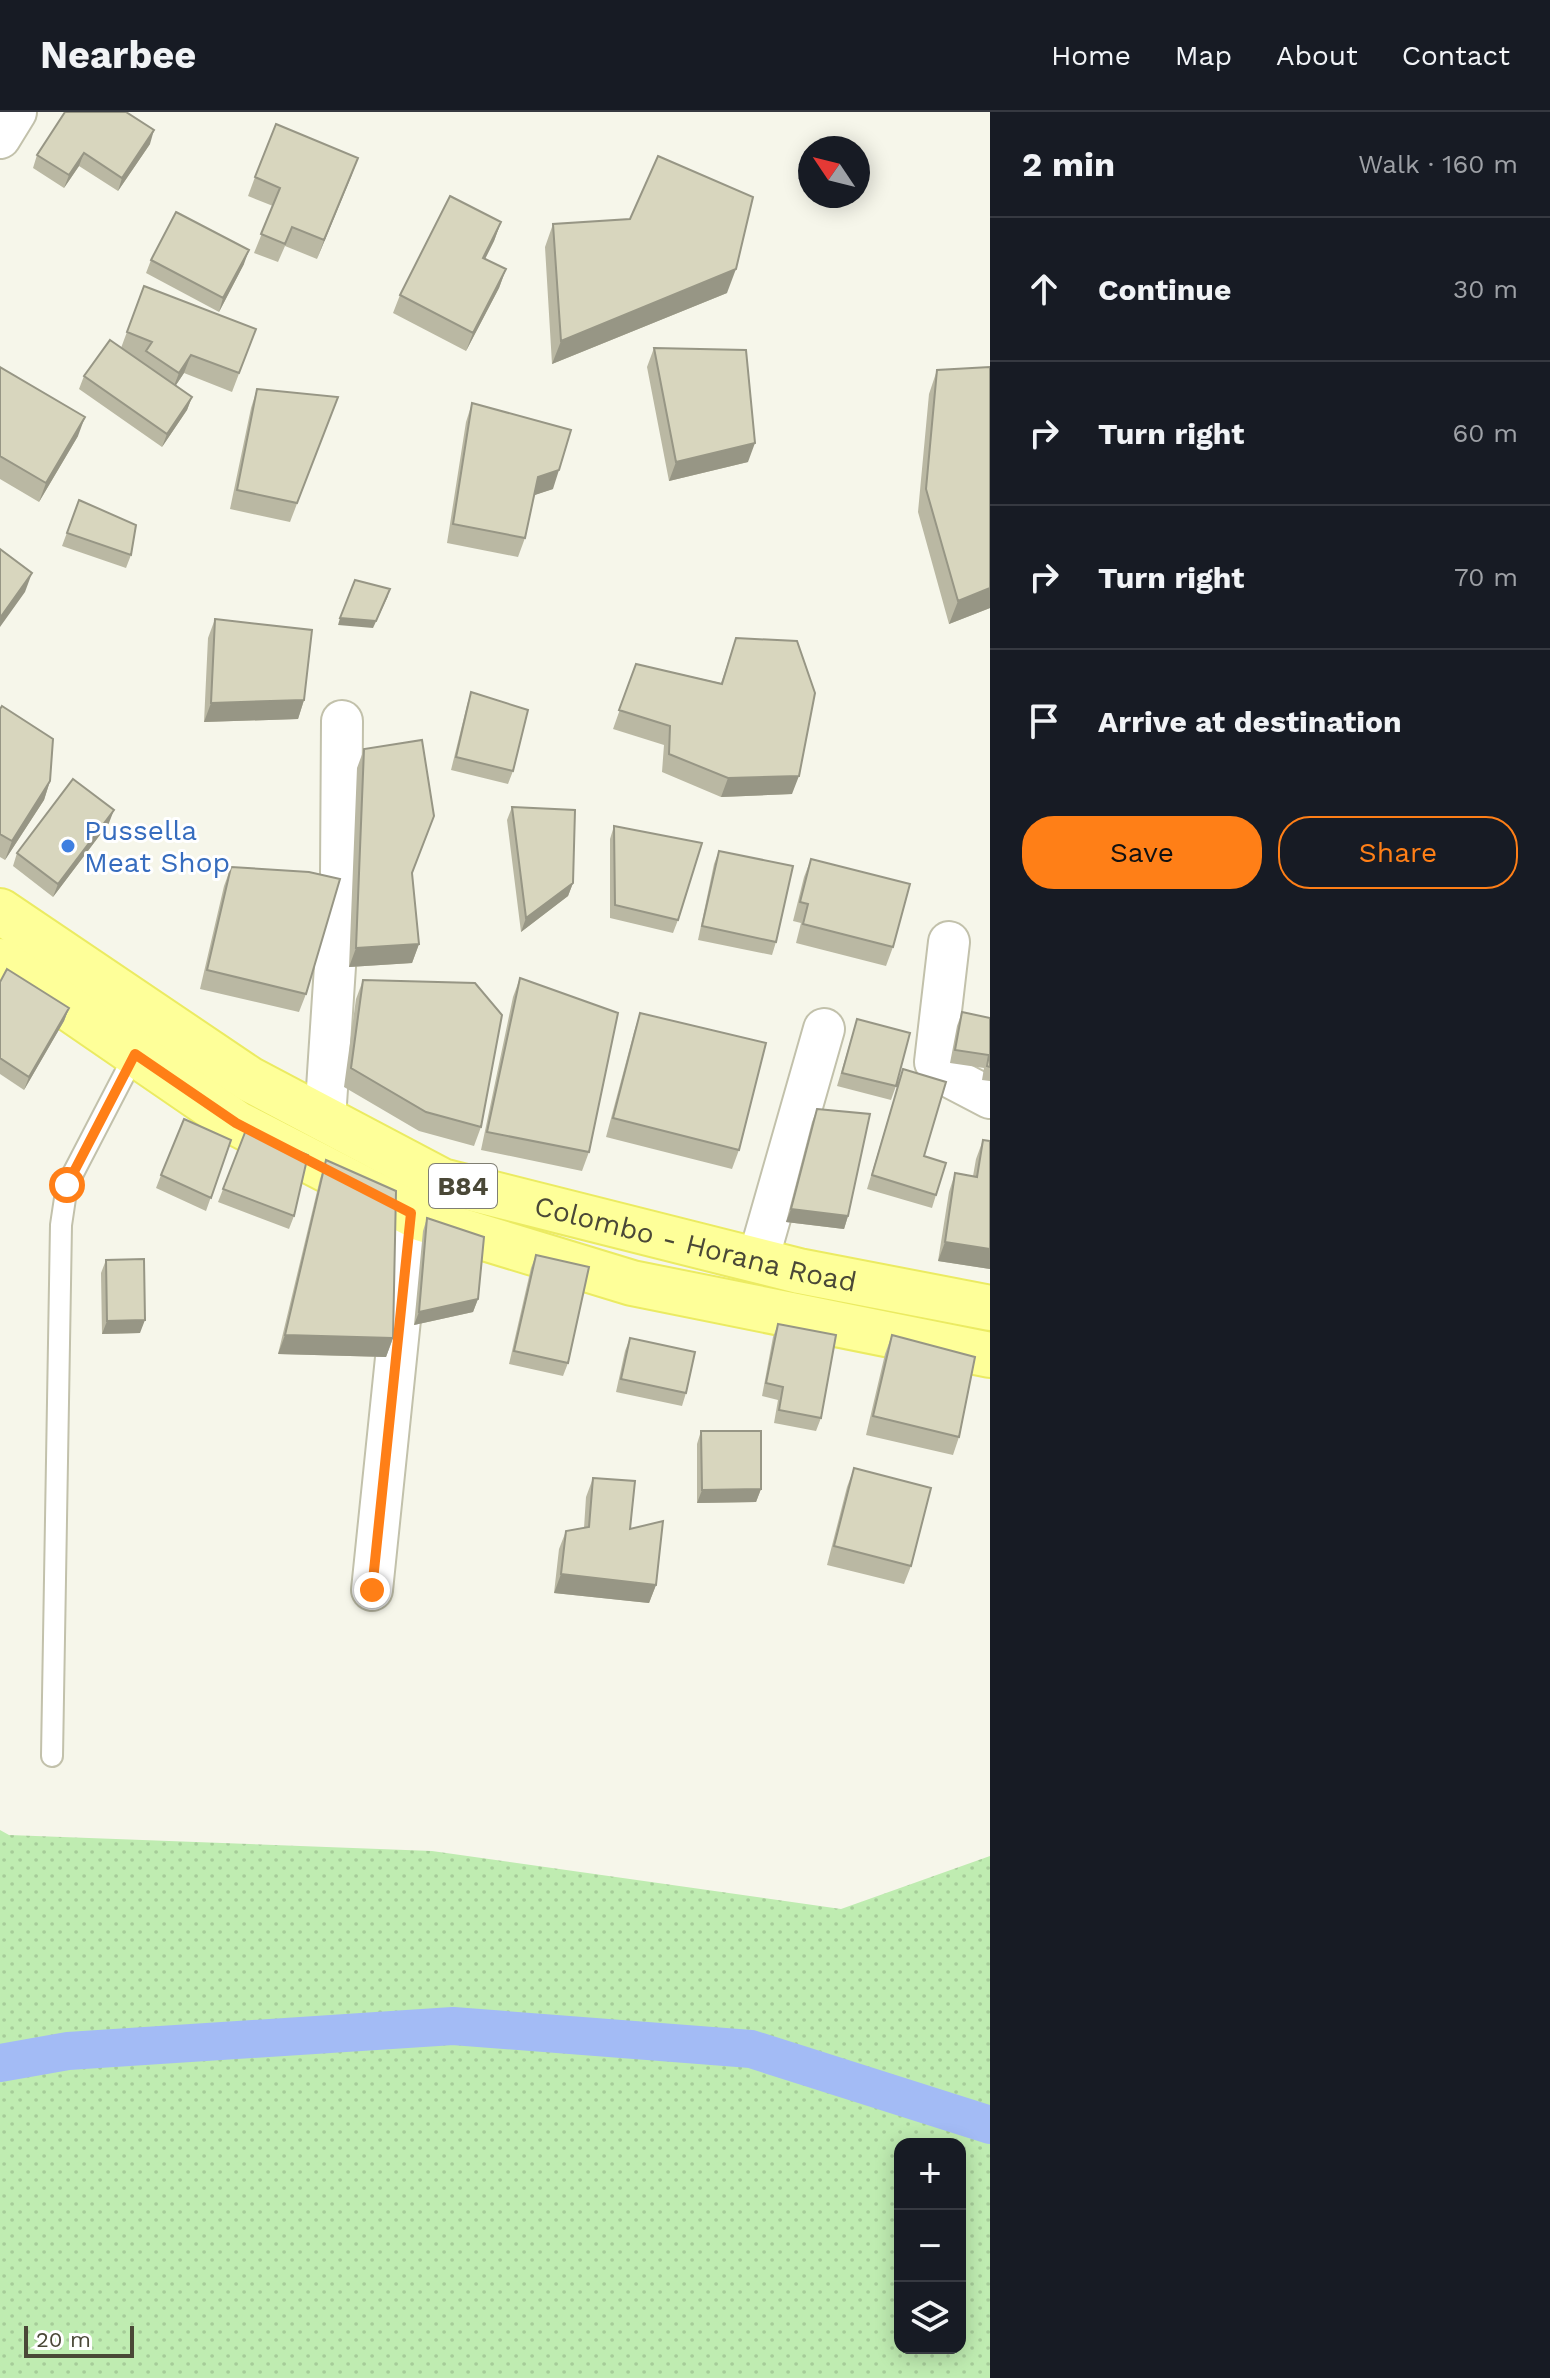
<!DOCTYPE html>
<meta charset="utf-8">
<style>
body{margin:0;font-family:"Work Sans",sans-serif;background:#242831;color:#f1f3f6}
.controls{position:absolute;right:24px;bottom:24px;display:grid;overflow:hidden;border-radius:16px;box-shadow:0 4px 20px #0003}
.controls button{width:72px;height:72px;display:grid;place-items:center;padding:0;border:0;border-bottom:2px solid #363941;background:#171b24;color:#f1f3f6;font:40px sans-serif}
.compass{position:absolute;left:798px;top:24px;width:72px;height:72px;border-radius:50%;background:#171b24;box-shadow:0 4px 20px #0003;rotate:305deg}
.scale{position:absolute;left:24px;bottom:20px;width:110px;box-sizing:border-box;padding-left:8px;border:4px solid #4a4837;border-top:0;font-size:22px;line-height:28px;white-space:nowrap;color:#4a4837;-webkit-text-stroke:6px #fff;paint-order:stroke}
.stop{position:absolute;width:24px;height:24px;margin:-18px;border:6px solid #ff7f17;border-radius:50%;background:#fff}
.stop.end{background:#ff7f17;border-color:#fff;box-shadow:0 2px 8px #0008}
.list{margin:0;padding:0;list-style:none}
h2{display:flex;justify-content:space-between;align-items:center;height:104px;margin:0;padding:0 32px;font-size:34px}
h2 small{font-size:26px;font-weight:400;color:#9ea1a6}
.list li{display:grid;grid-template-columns:52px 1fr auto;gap:24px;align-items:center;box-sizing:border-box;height:144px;padding:0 32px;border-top:2px solid #363941}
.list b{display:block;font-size:30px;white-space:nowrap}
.list em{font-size:26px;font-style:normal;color:#9ea1a6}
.actions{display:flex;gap:16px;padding:24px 32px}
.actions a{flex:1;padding:18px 0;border:2px solid #ff7f17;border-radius:32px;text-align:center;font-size:28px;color:#ff7f17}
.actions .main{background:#ff7f17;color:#111}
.icon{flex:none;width:44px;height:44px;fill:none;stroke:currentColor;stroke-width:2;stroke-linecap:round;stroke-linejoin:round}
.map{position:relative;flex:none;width:990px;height:2266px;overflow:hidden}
header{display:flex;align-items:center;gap:48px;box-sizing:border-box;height:112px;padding:0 40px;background:#171b24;border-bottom:2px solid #363941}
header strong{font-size:38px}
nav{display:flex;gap:44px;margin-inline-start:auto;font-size:28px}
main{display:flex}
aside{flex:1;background:#171b24}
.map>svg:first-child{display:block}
</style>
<header>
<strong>Nearbee</strong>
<nav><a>Home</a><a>Map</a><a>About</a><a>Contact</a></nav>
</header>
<main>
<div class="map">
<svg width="990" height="2266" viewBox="0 0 990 2266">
<defs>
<pattern id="grass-dots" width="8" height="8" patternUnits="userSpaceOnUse" patternTransform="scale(2)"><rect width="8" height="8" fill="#bfecb1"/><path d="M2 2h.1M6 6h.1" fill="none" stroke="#a6cc99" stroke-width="1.8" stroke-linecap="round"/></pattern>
</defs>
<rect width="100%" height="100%" fill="#f6f6ea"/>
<path fill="url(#grass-dots)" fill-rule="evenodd" d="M0,1718l9,5 423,16 409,58 149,-53v522h-990zM900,2032h60v204h-60z"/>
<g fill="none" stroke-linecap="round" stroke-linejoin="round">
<path stroke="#a3bbf5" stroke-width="38" d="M0,1951l68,-12 385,-25 298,23 239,76"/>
<defs>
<path id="lane" d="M52,1644l9,-531 6,-40 68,-131"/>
<path id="street" d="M0,26l16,-26
M949,830l-14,120 11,13 44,23
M325,1007l16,-244 1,-154
M758,1148l66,-231
M372,1478l39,-377"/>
<g id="primary">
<path id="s1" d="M0,799l249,168 193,102 357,90 191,37"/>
<path d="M0,849l236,162 186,96 210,64 358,72"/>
</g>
</defs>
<use href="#lane" stroke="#c2c1ab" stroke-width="24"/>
<use href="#street" stroke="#c2c1ab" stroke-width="44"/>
<use href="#primary" stroke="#ebeb62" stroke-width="48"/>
<use href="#lane" stroke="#fff" stroke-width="20"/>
<use href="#street" stroke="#fff" stroke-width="40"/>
<use href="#primary" stroke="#feff99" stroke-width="44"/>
</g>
<path fill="#bab8a3" d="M150,32l-32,47 -39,-25 -15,22 -31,-20 4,-13z
M358,46l-41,101 -32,-13 -7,16 -24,-9 19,-47 -25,-10 7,-19z
M630,107l97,74 -175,71 -7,-117 8,-23z
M501,110l-7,19 -9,18 21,10 -7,19 -33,63 -73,-38 7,-18z
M151,148l93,4 -25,48 -73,-39z
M144,174l112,43 -24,63 -48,-19 -8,12 16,12 -5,13 -25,37 -83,-58 5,-13 37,-28z
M654,236l94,114 -79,19 -22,-114z
M0,255l78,69 -39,66 -39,-23z
M990,255v241l-41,16 -31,-112 11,-118 8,-24z
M257,277l81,8 -48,125 -60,-13 21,-101z
M472,291l81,86 -19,6 -9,43 -7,19 -71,-14 19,-121z
M79,388l52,55 -5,13 -64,-22z
M215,507l89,81 -6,19 -94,3 4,-84z
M736,526l56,156 -71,3 -59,-25 2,-27 -51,-16 23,-65 85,19z
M471,580l42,79 -5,13 -57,-14 16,-65z
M0,597l50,72 -6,19 -39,60 -5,-3z
M364,637l48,125 7,70 -7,19 -63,4 8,-199z
M512,695l61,76 -5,13 -47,36 -14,-112z
M109,711l-56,74 -40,-31 4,-13z
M614,714l64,94 -5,13 -63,-15v-79z
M719,739l57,91 -4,13 -74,-15 16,-76z
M811,747l82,88 -7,19 -90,-23 5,-20 -8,-2 11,-44z
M231,755l75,127 -7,18 -99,-23 24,-103z
M520,866l69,174 -7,19 -101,-21 32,-153z
M363,868l118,147 -7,19 -55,-15 -75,-44 12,-88z
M0,870l69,26 -5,13 -40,69 -24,-16z
M962,900l28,6v63l-8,-1 2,-12 -34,-5 7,-37z
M640,901l99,137 -7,19 -126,-32 28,-105z
M857,907l39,67 -5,14 -54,-14z
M903,957l21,87 12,39 -4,13 -65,-19z
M817,997l31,107 -4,13 -58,-7 26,-100z
M246,1018l48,86 -5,13 -71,-27z
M231,1028l-25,71 -50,-23 5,-13z
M983,1028l7,129 -52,-8 11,-69 6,-19 18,3 3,-17z
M326,1048l67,178 -7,19 -108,-3 42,-175z
M427,1106l51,81 -5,13 -59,13 9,-94z
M536,1143l32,108 -5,13 -54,-12 22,-96z
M106,1148l34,73 -38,1 -1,-61z
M778,1212l43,94 -5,13 -42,-8 4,-23 -16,-4 11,-59z
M892,1223l67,102 -6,18 -87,-20 19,-81z
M630,1226l56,55 -4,13 -66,-14 9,-41z
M701,1319l60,58 -5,13 -59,1v-59z
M854,1356l57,98 -7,18 -77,-19 20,-78z
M593,1366l37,51 26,56 -7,18 -95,-10 5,-44 7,-18 18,-3 2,-31z"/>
<path fill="#979685" d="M154,18l-4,14 -32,47 4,-13z
M84,41l-5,13 -15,22 5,-13z
M358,46l-7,19 -34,82 7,-19z
M501,110l-7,19 -18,36 7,-19z
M249,138l-5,14 -25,48 4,-14z
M506,157l-7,19 -33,63 7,-18z
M736,157l-9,24 -175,71 9,-23z
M191,243l-7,18 -12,18 7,-18z
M192,285l-5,13 -25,37 5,-13z
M85,305l-7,19 -39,66 7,-19z
M755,331l-7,19 -79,19 7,-19z
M559,358l-6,19 -21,7 6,-19z
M32,461l-7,19 -25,35v-9z
M990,476v20l-41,16 9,-23z
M388,484l-15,32 -35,-3 2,-7z
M304,588l-6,19 -94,3 7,-19z
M799,664l-7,18 -71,3 7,-19z
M50,669l-6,19 -39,60 7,-19z
M114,698l-5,13 -56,74 5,-13z
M573,771l-5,13 -47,36 5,-14z
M419,832l-7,19 -63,4 7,-19z
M69,896l-5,13 -40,69 5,-13z
M791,1097l57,7 -4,13 -58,-7z
M945,1130l45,7v20l-52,-8z
M478,1187l-5,13 -59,13 5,-13z
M145,1208l-5,13 -38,1 5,-13z
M285,1223l108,3 -7,19 -108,-3z
M761,1377l-5,13 -59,1 5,-13z
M561,1462l95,11 -7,18 -95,-10z"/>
<path fill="#d8d6be" stroke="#979685" stroke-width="2" d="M65,0h61l28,18 -32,48 -38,-25 -15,22 -32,-20z
M276,12l82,34 -34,82 -32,-13 -7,17 -24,-10 19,-46 -25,-11z
M658,44l95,41 -17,72 -175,72 -8,-117 77,-5z
M450,84l51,26 -18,36 23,11 -33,64 -73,-38z
M176,100l73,38 -26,48 -72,-38z
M144,174l112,43 -17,44 -48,-18 -12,18 -33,-22 6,-9 -25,-10z
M110,228l82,57 -25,37 -83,-58z
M654,236l92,2 9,93 -79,19z
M0,255l85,50 -39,66 -46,-27z
M990,255v221l-32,13 -32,-112 11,-119z
M257,277l81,8 -41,106 -60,-13z
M472,291l99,27 -12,40 -21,7 -13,61 -72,-14z
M79,388l57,25 -5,30 -64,-22z
M0,437l32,24 -32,45z
M355,468l35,9 -14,32 -36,-3z
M215,507l97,11 -8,70 -93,3z
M736,526l61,3 18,52 -16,83 -71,2 -59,-24 1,-28 -51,-16 17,-46 86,20z
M471,580l57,18 -15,61 -57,-14z
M2,594l51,33 -3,42 -38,60 -12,-7v-125z
M422,628l12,76 -22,57 7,71 -63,4 8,-199z
M73,667l41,31 -56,74 -41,-31z
M512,695l63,3 -2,73 -47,35z
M614,714l88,17 -24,77 -63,-15z
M719,739l74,15 -17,76 -74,-16z
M811,747l99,25 -17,63 -90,-23 5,-20 -8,-2z
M231,755l78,5 31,7 -34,115 -99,-24z
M7,857l62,39 -40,69 -29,-19v-76z
M520,866l98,35 -29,139 -102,-20z
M363,868l112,3 27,32 -21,112 -55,-15 -75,-44z
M962,900l28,6v49l-3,-1 2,-11 -34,-5z
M640,901l126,30 -27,107 -126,-32z
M857,907l53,14 -14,53 -54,-13z
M903,957l43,13 -22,74 22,7 -10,32 -64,-20z
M817,997l53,5 -22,102 -57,-7z
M184,1007l47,21 -20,58 -50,-23z
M246,1018l62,25 -14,61 -71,-27z
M983,1028l7,1v108l-45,-7 10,-69 22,4z
M326,1048l70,31 -3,147 -108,-3z
M427,1106l57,19 -6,62 -59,13z
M536,1143l53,12 -21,96 -54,-12z
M144,1147l1,61 -38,1 -1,-61z
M778,1212l58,11 -15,83 -42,-8 4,-23 -17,-4z
M892,1223l83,22 -16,80 -86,-21z
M630,1226l65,14 -9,41 -65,-14z
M701,1319h60v58l-59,1z
M854,1356l77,20 -20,78 -77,-20z
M593,1366l42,3 -5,48 33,-8 -7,64 -95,-11 5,-43 23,-4z"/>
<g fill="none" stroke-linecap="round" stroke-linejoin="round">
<path stroke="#ff7f17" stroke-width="10" d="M67,1073l68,-131 101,69 175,90 -39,377"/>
</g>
<circle fill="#3f7fe0" stroke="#fff" stroke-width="3" cx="68" cy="734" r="8"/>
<g text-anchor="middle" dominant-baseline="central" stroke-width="6" stroke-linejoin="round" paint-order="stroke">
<rect fill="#fff" stroke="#807f73" stroke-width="2" x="429" y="1052" width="68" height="44" rx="6"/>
<g font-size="26" font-weight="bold" fill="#4a4837">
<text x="463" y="1074">B84</text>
</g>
<g font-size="28" fill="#366cbe" stroke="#fff" text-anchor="start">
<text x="84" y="718">Pussella<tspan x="84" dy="32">Meat Shop</tspan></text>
</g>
<g font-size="28" fill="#4a4837" stroke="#fff">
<text stroke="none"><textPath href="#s1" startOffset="780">Colombo - Horana Road</textPath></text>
</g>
</g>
</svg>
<div class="controls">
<button>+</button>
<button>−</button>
<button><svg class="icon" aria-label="layers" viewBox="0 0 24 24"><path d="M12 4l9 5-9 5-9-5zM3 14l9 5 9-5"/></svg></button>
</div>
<svg class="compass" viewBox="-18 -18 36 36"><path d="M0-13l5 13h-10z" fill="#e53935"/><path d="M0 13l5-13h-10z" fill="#9ea1a6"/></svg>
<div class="scale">20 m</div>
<div class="stop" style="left:67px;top:1073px"></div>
<div class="stop end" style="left:372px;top:1478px"></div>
</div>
<aside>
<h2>2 min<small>Walk · 160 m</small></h2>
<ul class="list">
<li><svg class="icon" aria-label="ahead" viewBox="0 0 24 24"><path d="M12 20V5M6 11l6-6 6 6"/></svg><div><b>Continue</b></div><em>30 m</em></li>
<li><svg class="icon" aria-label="right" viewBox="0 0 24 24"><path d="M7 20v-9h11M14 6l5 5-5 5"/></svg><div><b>Turn right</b></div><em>60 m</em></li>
<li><svg class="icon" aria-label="right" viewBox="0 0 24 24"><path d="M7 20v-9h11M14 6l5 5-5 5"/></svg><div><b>Turn right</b></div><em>70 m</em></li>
<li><svg class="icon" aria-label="arrive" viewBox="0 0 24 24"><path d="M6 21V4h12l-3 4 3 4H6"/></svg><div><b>Arrive at destination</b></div></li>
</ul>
<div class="actions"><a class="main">Save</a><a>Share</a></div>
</aside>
</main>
